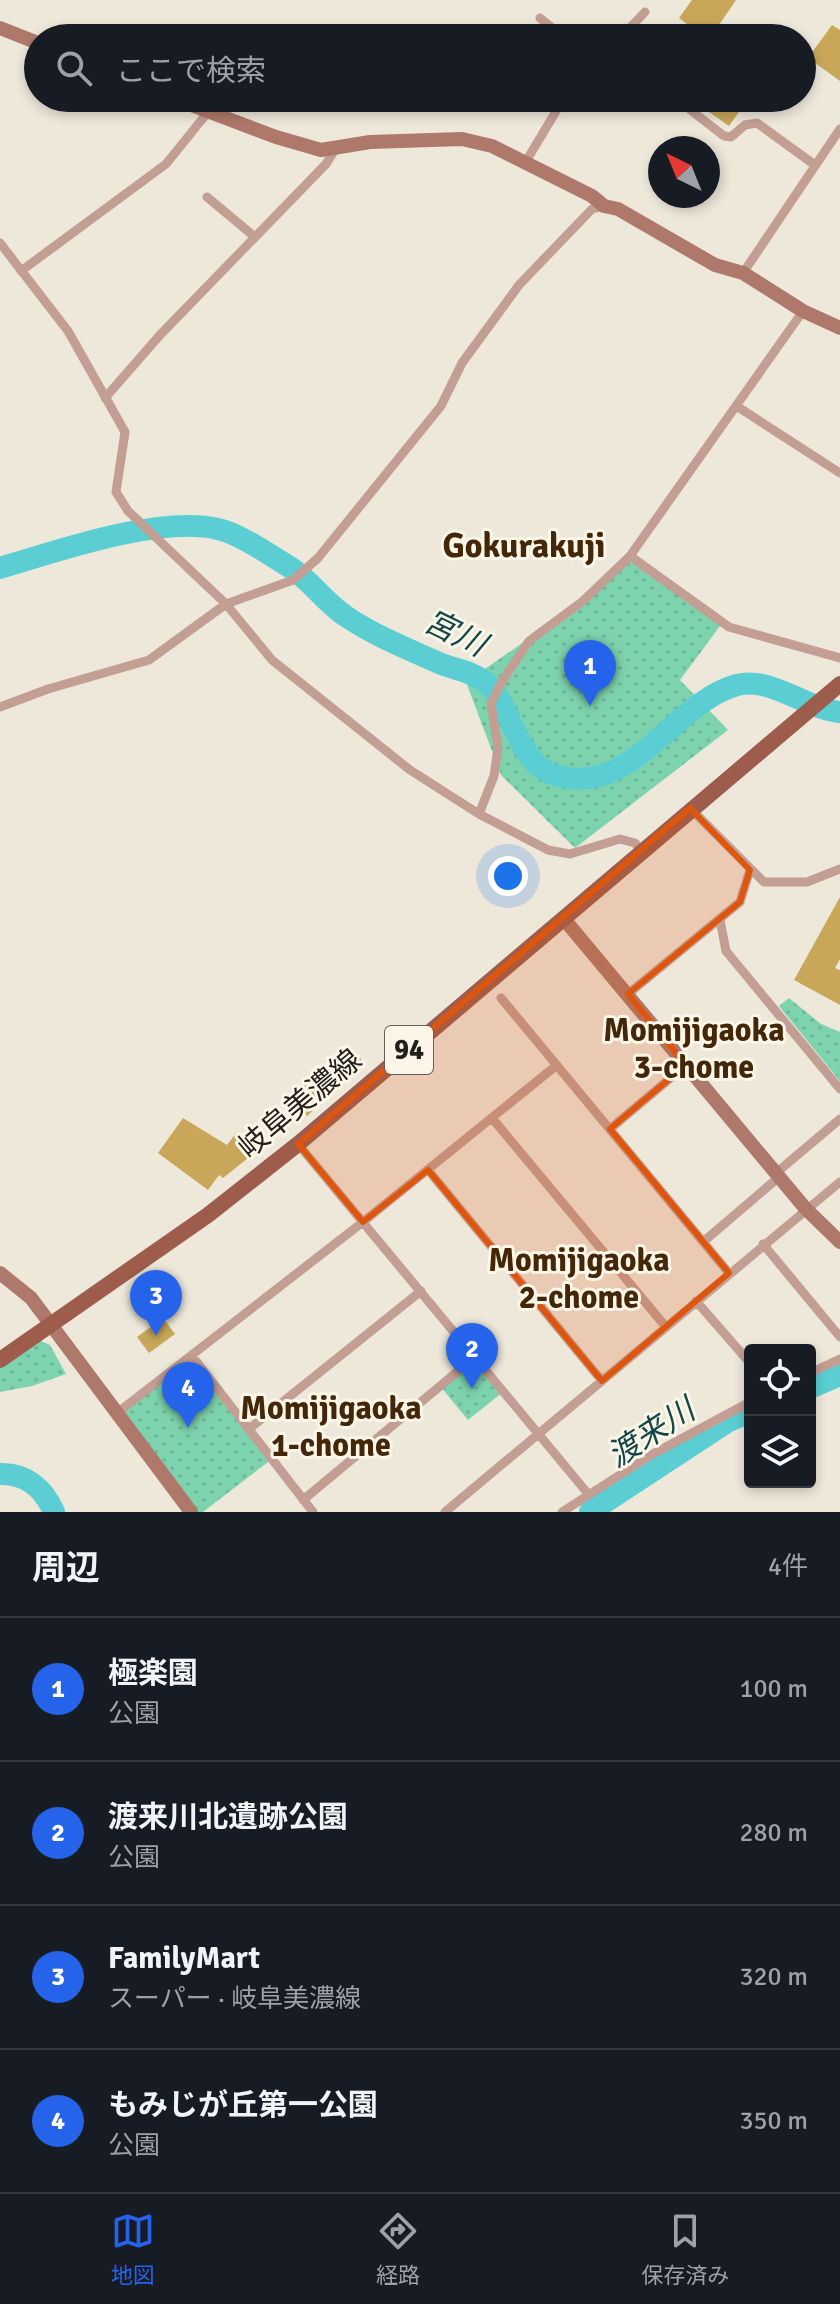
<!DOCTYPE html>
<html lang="ja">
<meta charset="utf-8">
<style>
body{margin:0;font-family:Signika,"Noto Sans JP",sans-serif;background:#20242c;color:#f1f3f6}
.controls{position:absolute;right:24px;bottom:24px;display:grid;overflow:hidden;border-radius:8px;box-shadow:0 4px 12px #0003}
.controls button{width:72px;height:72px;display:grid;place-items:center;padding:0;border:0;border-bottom:2px solid #363941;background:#171b24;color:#f1f3f6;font:40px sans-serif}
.compass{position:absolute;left:648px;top:136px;width:72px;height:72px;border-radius:50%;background:#171b24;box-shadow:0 4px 12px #0003;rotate:317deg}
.you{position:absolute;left:508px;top:876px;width:28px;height:28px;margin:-20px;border:6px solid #fff;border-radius:50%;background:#1a73e8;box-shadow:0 0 0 12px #1a73e833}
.badge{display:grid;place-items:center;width:52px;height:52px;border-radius:50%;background:#2563eb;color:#fff;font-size:26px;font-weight:700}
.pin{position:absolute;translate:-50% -66px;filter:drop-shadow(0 2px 4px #0008)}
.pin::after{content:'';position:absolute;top:42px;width:28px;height:24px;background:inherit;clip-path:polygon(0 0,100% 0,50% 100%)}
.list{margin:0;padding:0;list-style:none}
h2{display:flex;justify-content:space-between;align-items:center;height:104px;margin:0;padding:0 32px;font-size:34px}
h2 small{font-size:26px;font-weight:400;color:#9ea1a6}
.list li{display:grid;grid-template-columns:52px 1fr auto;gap:24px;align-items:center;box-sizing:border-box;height:144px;padding:0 32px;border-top:2px solid #363941}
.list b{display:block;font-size:30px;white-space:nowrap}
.list p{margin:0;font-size:26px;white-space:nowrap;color:#9ea1a6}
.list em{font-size:26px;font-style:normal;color:#9ea1a6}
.icon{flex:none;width:44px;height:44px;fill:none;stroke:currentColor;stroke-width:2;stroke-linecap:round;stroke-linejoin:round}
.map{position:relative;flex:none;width:840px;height:1512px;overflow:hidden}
.search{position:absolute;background:#171b24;box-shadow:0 4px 12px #0003;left:24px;right:24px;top:24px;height:88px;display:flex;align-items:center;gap:20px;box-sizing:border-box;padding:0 28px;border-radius:44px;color:#9ea1a6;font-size:30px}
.sheet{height:680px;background:#171b24}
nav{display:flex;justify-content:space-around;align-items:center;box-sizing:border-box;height:112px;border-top:2px solid #363941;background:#171b24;font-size:22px;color:#9ea1a6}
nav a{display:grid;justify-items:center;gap:4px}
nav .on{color:#2563eb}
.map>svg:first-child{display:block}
</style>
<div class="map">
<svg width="840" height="1512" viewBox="0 0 840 1512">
<defs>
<pattern id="park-dots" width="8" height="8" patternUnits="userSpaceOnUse" patternTransform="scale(2)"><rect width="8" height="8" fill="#7dd3ae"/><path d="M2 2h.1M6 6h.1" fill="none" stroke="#6cb595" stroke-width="1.8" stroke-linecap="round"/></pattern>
</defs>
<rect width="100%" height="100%" fill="#eee8db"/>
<path fill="url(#park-dots)" d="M630,556l93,66 -43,58 48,50 -153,118 -74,-73 -35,-93 117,-81z
M789,998l32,26 19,8v49l-61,-75z
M25,1334l25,11 16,29 -34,12 -32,6v-40z
M192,1356l80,103 -69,53h-12l-74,-99z
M475,1357l28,35 -35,28 -28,-34z"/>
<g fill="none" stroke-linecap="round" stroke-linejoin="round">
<path stroke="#5aced2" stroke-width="22" d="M0,568c57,-17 160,-53 218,-39 22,5 50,25 70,37 22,13 37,37 59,51 28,19 61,32 92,46 14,6 32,8 45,18 28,21 32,83 71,94 77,24 118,-73 182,-90 34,-9 69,24 103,27
M810,1388l30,-13
M0,1474c26,-1 44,15 54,38
M590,1512l137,-90 23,-10"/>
</g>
<path fill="#c8a759" d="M692,0h44l-26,38h-18l4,-7 -17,-13z
M832,25l8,5v51l-32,-23z
M689,98h60l-20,28z
M840,897v62l-5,9 5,2v35l-46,-25z
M353,1050l12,14 -58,52 -18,-21 33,-29 5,6z
M183,1118l44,27 9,-12 22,17 -35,28 -4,-3 -11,15 -50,-37z
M163,1318l12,16 -26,19 -12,-16z"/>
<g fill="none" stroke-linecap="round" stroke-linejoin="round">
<path stroke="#c39e93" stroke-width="9" d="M540,18l24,20
M620,38l25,-26
M675,98l49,38 7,1 14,-12 12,-2 58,42
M525,163l39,-65
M207,197l48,40
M0,243l68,88 57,101 -9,60 12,19 98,93 46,56 138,110 69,44 69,36 22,4 50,-15 15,4 7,9
M21,271l145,-107 42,-52
M743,273l97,-144
M105,398l55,-63 166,-171 10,-16
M738,407l102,66
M630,556l99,71 111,31
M0,707l48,-18 101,-29 77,-56 67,-24 25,-22 123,-152 21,-43 57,-78 73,-76 12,-3
M690,808l74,74h43l33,-13
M479,814l15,-38 4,-28 -7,-44 10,-21 28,-42 54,-40 47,-45 173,-245
M720,920l6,31 114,138
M628,994l112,-92 10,-32
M501,998l228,275
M492,1118l174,209
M610,1129l76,-64
M298,1144l291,351
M428,1170l174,211
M776,1173l64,-54
M703,1242l76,-65
M763,1244l77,93
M696,1301l54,62
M192,1356l121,156
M810,1373l30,-14
M117,1413l246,-191 194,-157
M249,1429l172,-138
M303,1500l172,-143
M445,1512l395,-330
M562,1512l89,-57 99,-53"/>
<path stroke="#ae796a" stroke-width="14" d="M0,28l38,15
M173,98l103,39 45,13 49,-8 92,-3 30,7 100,50 12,10 14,3 97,56 28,8 60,38 37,17
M564,919l241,289 35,34
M0,1273l31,25 160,214"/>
<path stroke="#9e5d4c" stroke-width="16" d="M0,1360l208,-145 90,-71 542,-460"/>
</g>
<path fill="#de560d" fill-opacity="0.2" stroke="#de560d" stroke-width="6" stroke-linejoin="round" d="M690,808l60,62 -10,32 -112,92 58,71 -76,64 119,144 -127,108 -174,-211 -65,52 -65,-78z"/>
<g text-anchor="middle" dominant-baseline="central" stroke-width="6" stroke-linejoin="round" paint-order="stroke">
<rect fill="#fbf6e8" stroke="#646059" stroke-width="2" x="385" y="1026" width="48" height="48" rx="6"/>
<g font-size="28" font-weight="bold" fill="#23201c">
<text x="409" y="1050">94</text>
</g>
<g font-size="30" fill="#23201c" stroke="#fbf6e8">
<text transform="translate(300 1104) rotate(-40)">岐阜美濃線</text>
</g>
<g font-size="32" font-style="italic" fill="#124749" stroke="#fbf6e8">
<text transform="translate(455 633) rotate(26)">宮川</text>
<text transform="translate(651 1433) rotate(-33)">渡来川</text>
</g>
<g font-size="32" font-weight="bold" fill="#432708" stroke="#fbf6e8">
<text x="694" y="1030">Momijigaoka<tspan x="694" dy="37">3-chome</tspan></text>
<text x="579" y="1260">Momijigaoka<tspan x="579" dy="37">2-chome</tspan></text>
<text x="331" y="1408">Momijigaoka<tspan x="331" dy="37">1-chome</tspan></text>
</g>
<g font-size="34" font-weight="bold" fill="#432708" stroke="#fbf6e8">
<text x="524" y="546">Gokurakuji</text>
</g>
</g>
</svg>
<div class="controls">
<button><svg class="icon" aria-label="locate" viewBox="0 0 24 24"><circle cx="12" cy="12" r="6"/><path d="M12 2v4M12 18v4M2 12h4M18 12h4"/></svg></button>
<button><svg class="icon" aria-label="layers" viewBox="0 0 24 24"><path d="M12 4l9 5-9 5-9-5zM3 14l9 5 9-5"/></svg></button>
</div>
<svg class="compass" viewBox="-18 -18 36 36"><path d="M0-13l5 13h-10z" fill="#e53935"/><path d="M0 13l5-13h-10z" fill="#9ea1a6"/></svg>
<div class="you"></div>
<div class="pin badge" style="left:590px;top:706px">1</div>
<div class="pin badge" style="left:472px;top:1389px">2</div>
<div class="pin badge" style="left:156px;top:1336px">3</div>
<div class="pin badge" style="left:188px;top:1428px">4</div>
<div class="search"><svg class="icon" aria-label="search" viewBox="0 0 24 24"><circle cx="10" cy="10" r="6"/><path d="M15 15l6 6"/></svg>ここで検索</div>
</div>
<section class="sheet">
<h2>周辺<small>4件</small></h2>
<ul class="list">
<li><span class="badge">1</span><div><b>極楽園</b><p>公園</p></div><em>100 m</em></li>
<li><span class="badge">2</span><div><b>渡来川北遺跡公園</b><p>公園</p></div><em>280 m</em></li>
<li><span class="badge">3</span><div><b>FamilyMart</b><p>スーパー · 岐阜美濃線</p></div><em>320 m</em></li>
<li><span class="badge">4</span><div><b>もみじが丘第一公園</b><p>公園</p></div><em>350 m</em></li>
</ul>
</section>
<nav>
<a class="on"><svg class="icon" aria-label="map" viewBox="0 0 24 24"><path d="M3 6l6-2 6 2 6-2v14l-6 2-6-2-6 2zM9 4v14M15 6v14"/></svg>地図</a>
<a><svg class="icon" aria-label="directions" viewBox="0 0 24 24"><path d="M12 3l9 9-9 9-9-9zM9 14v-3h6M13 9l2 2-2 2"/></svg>経路</a>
<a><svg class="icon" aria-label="saved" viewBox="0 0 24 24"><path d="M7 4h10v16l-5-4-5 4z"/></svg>保存済み</a>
</nav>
